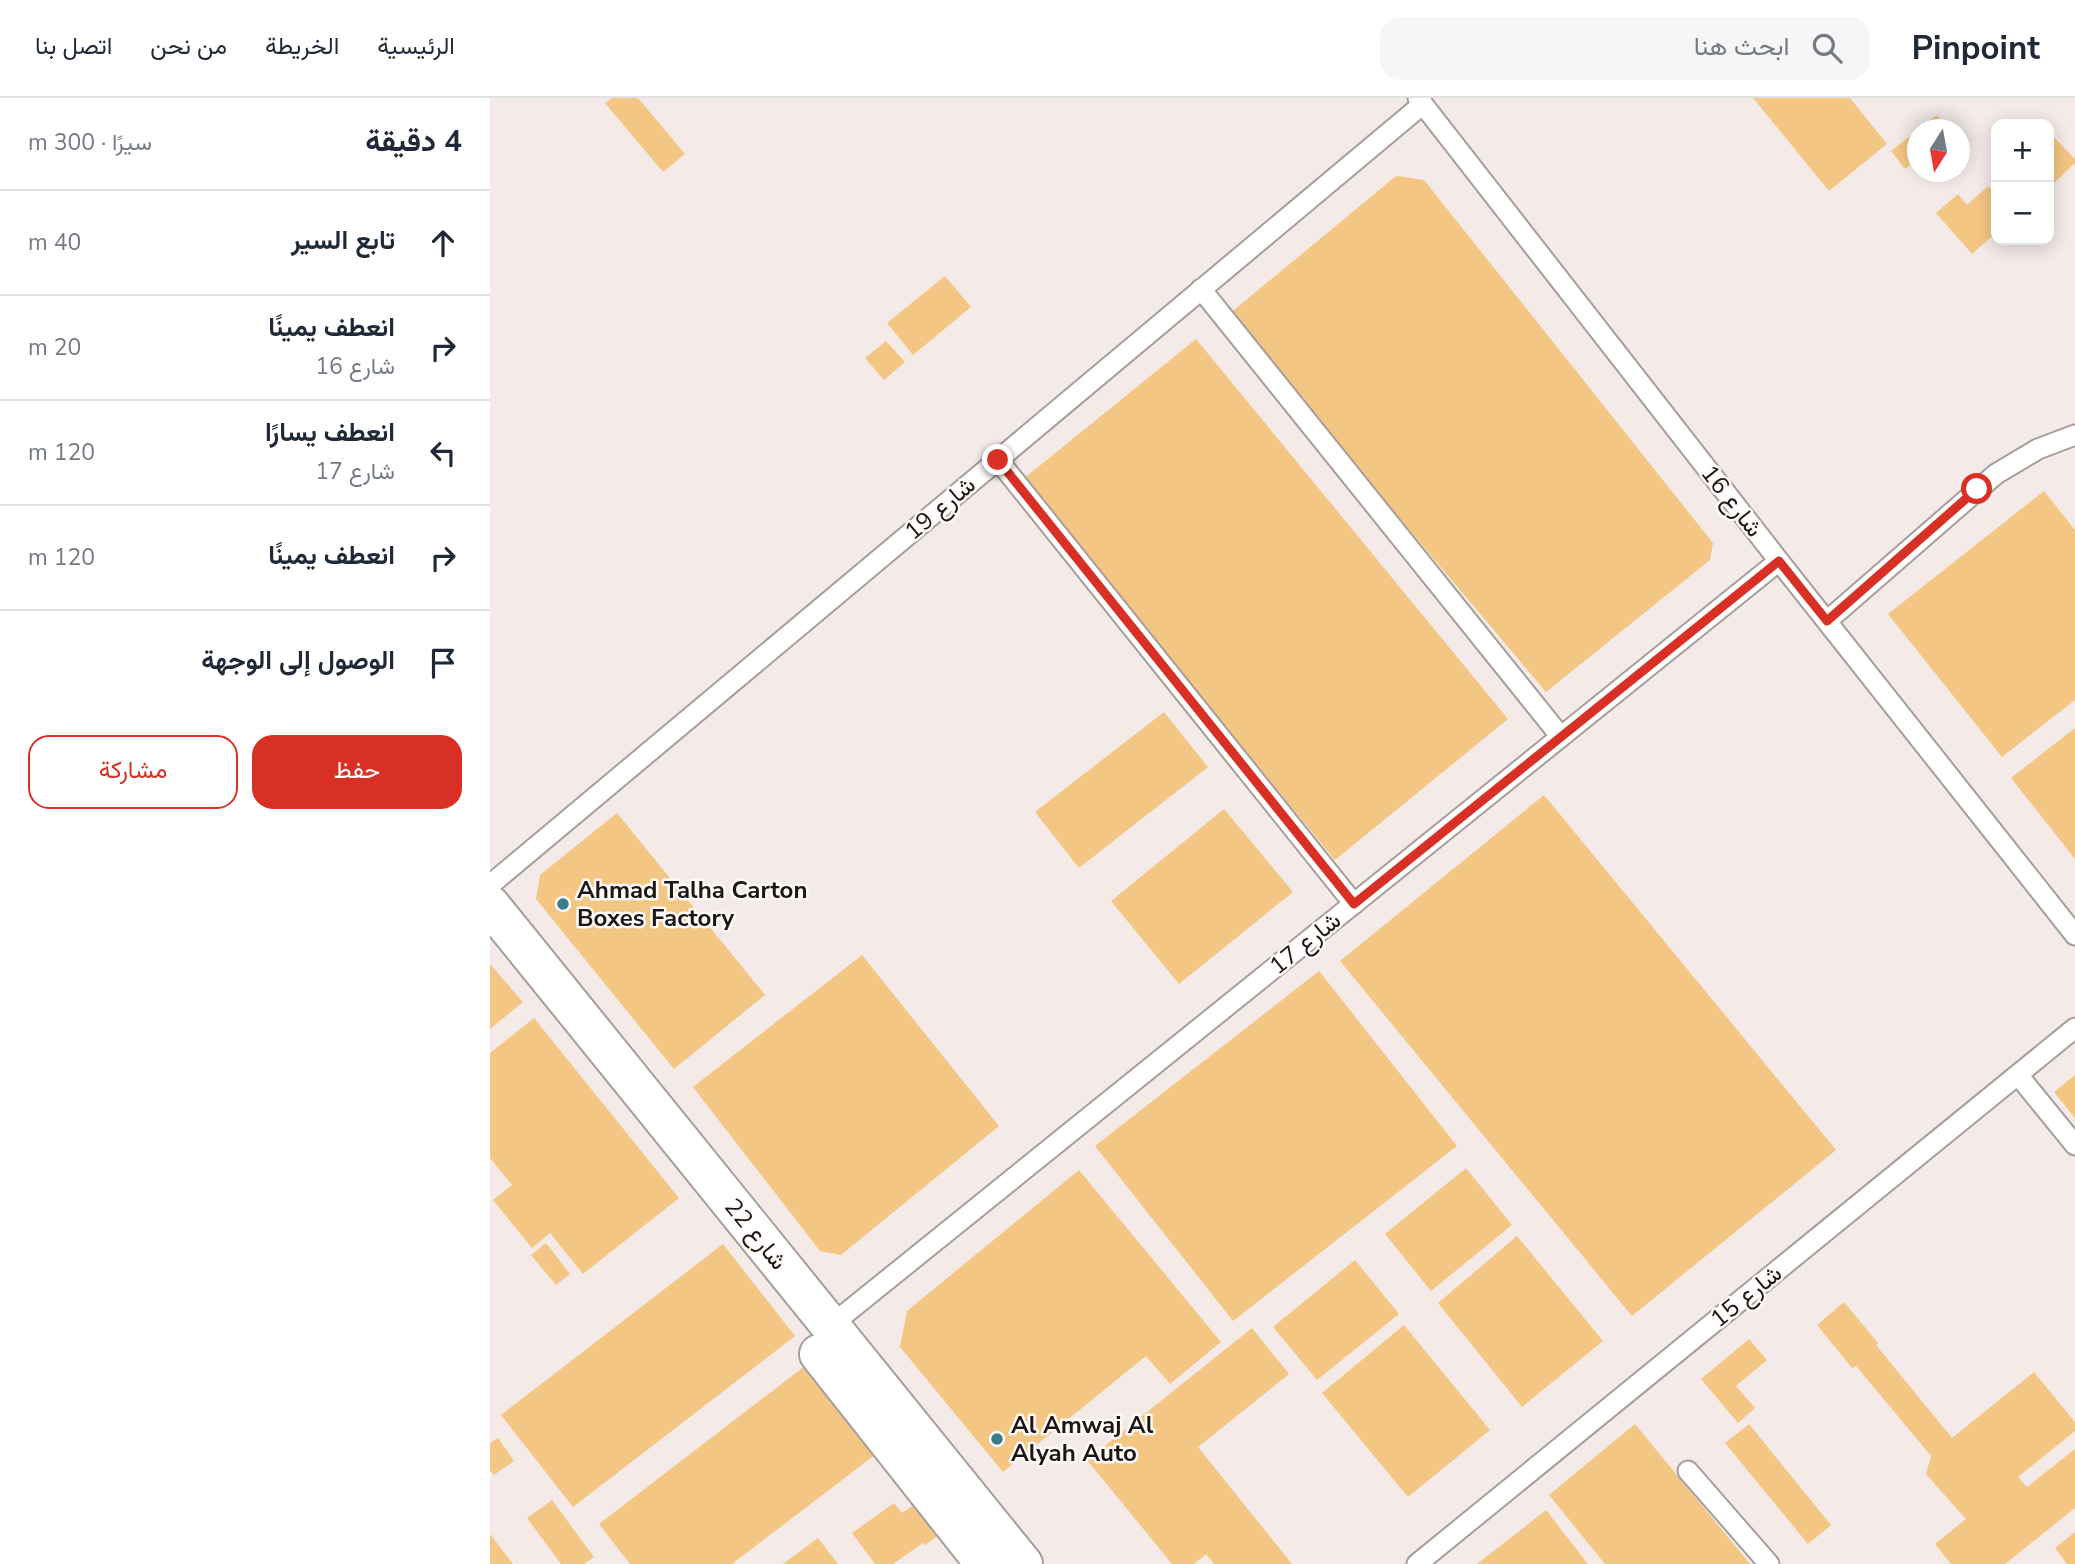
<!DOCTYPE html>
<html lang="ar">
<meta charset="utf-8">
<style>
body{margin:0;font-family:"Nunito Sans",Vazirmatn,sans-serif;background:#f6f6f7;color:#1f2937;direction:rtl}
.controls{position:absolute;right:21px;top:21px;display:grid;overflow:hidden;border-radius:14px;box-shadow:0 4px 18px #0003}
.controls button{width:63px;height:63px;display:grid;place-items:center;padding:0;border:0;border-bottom:2px solid #e0e1e3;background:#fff;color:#1f2937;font:35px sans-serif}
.compass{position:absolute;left:1417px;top:21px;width:63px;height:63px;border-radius:50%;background:#fff;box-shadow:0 4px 18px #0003;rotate:191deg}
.stop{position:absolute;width:21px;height:21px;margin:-16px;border:5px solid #d93025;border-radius:50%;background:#fff}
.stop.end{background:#d93025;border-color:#fff;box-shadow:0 2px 7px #0008}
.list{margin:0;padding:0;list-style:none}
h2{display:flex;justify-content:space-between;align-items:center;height:91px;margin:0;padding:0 28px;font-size:30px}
h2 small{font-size:23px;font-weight:400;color:#747a83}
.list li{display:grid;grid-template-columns:46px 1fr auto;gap:21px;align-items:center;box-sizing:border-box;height:105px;padding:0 28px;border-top:2px solid #e0e1e3}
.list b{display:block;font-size:26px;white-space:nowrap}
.list p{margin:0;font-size:23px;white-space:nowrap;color:#747a83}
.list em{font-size:23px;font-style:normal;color:#747a83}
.actions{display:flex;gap:14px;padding:21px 28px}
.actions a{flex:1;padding:16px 0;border:2px solid #d93025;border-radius:21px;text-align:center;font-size:24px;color:#d93025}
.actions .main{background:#d93025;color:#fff}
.icon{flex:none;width:38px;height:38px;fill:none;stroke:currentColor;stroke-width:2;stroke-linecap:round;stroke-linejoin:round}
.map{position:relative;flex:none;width:1585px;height:1466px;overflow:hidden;direction:ltr}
header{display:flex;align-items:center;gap:42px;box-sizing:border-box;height:98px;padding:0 35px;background:#fff;border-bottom:2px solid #e0e1e3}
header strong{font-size:33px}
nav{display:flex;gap:38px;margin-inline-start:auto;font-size:24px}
.search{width:490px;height:63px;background:#f6f6f7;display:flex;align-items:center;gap:18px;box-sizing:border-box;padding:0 24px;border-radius:21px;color:#747a83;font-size:26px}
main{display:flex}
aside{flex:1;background:#fff}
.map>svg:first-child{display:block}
</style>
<header>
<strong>Pinpoint</strong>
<div class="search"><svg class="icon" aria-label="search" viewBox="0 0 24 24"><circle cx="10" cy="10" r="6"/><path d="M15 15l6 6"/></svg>ابحث هنا</div>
<nav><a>الرئيسية</a><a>الخريطة</a><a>من نحن</a><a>اتصل بنا</a></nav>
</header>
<main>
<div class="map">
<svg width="1585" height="1466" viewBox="0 0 1585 1466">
<rect width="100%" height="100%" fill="#f4ebe8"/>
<path fill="#f3c683" d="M122,0h26l47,56 -22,18 -58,-69z
M1263,0h97l37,46 -58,47z
M1447,17l11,15h-30z
M1428,32v29l-13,10 -14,-18z
M1559,34l26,27v4l-26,25z
M906,78l28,4 289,363 -3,17 -164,132 -318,-377z
M1498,88l8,10v37l-24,21 -36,-41 22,-19 9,11z
M455,178l26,31 -58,48 -26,-32z
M706,241l312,380 -173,141 -313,-380z
M396,243l19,21 -21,18 -19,-22z
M1554,393l31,39v170l-73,57 -114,-143z
M674,614l44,55 -129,101 -44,-56z
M1585,630v131l-64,-81z
M1054,697l292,355 -204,166 -292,-355z
M734,711l69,83 -114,92 -68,-83z
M127,715l148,182 -91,74 -138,-170 4,-24z
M372,857l137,171 -158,129 -21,-4 -127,-164z
M0,866l33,38 -33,27z
M829,873l138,175 -224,175 -138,-175z
M44,920l145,180 -96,76 -33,-41 -18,15 -39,-48 19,-15 -22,-27v-105z
M1585,977v43l-21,-26z
M976,1070l46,57 -81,66 -46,-57z
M589,1072l142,172 -51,42 -24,-28 -143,116 -103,-125 7,-36z
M1027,1138l86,105 -81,66 -84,-104z
M56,1145l24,31 -14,11 -25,-30z
M233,1146l72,92 -222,171 -72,-92z
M865,1162l44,54 -82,66 -44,-53z
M1354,1204l34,41 -2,2 76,93 82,-66 41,50v9l-57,46 9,10 48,-38v59l-70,56h-54l-16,-20 31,-25 -40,-45 5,-18 -75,-90 -4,2 -35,-43z
M914,1227l86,105 -82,67 -86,-104z
M762,1230l37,46 -91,73 94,117h-78l-8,-10 -12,10h-22l-85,-104z
M1259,1241l18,21 -31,26 19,22 -17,15 -37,-44z
M324,1261l70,89 -152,116h-102l-31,-40z
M1145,1326l115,140h-145l-56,-69z
M1259,1326l82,101 -23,19 -83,-101z
M8,1340l16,23 -20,14 -4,-5v-27z
M62,1402l42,57 -10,7h-23l-34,-46z
M431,1402l22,32 -18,13 -2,-2 -30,21h-18l-23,-31 42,-30 8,10z
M1056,1412l42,54h-111z
M1585,1434v32h-8l-12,-16z
M0,1436l23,30h-23z
M328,1440l20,26h-55z"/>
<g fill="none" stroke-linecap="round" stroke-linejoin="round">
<defs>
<path id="lane" d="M928,0l361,463 296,374
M711,191l360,448
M508,362l356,444
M1337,523l169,-147 42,-25 37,-14
M0,787l933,-781
M1528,977l57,70
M340,1228l949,-765
M1198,1373l81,93
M927,1466l658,-536"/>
<path id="secondary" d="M0,807l533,659
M329,1256l166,210"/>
</defs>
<use href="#lane" stroke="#a69e9b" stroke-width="23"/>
<use href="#secondary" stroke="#a69e9b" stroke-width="42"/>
<use href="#lane" stroke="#fff" stroke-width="19"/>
<use href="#secondary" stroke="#fff" stroke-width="38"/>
</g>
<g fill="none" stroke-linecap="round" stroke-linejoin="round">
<path stroke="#d93025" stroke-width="9" d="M508,362l356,444 425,-343 48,60 150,-132"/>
</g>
<g fill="#397d8c" stroke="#fffaf8" stroke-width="2.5">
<circle cx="73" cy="806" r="7"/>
<circle cx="507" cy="1341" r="7"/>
</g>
<g text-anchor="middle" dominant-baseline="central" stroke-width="5" stroke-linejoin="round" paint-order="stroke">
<g font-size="24" fill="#1a1716" stroke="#fffaf8">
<text transform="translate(1242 403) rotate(52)">شارع 16</text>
<text transform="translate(450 410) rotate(-40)">شارع 19</text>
<text transform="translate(815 845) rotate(-39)">شارع 17</text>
<text transform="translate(266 1136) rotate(51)">شارع 22</text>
<text transform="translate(1256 1198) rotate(-39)">شارع 15</text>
</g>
<g font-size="24" font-weight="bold" fill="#1a1716" stroke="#fffaf8" text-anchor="start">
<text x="87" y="792">Ahmad Talha Carton<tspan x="87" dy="28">Boxes Factory</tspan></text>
<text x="521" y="1327">Al Amwaj Al<tspan x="521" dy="28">Alyah Auto</tspan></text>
</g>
</g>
</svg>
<div class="controls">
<button>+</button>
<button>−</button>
</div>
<svg class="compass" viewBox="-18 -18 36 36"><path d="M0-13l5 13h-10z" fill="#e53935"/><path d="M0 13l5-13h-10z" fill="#747a83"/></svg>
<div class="stop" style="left:1487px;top:391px"></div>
<div class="stop end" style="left:508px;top:362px"></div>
</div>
<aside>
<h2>4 دقيقة<small>سيرًا · 300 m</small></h2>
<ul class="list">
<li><svg class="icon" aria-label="ahead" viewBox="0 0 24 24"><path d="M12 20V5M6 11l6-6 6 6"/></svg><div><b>تابع السير</b></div><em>40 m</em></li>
<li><svg class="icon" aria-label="right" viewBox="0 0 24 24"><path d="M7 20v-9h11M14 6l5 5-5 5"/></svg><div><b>انعطف يمينًا</b><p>شارع 16</p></div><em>20 m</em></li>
<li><svg class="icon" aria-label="left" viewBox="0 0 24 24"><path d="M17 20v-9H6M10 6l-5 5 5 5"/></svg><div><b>انعطف يسارًا</b><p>شارع 17</p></div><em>120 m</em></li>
<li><svg class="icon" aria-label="right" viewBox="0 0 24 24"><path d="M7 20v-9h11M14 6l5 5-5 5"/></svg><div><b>انعطف يمينًا</b></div><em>120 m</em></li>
<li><svg class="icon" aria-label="arrive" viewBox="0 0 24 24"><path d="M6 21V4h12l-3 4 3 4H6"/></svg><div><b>الوصول إلى الوجهة</b></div></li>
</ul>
<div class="actions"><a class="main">حفظ</a><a>مشاركة</a></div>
</aside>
</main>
